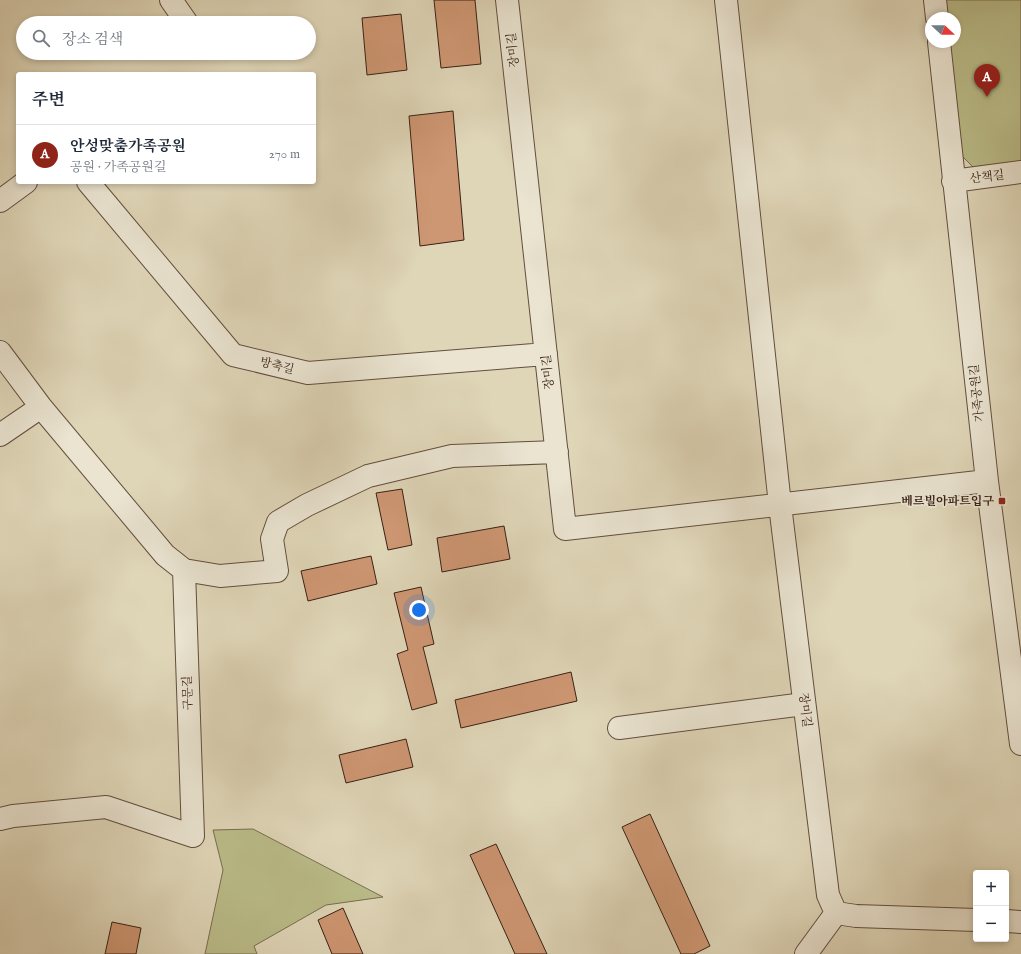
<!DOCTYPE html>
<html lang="ko">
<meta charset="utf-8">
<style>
body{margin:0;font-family:"IM FELL English","Noto Serif KR",serif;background:#f2f2f3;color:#1f2937}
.controls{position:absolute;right:12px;bottom:12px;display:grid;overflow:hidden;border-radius:4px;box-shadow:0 2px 6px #0003}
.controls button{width:36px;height:36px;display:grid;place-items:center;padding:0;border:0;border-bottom:1px solid #e0e1e3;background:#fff;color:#1f2937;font:20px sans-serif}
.compass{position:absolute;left:925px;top:12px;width:36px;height:36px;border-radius:50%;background:#fff;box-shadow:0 2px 6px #0003;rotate:112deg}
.you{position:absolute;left:419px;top:610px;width:14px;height:14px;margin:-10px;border:3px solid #fff;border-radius:50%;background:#1a73e8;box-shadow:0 0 0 6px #1a73e833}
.badge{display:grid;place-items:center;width:26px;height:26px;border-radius:50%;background:#8f2418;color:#fff;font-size:13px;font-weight:700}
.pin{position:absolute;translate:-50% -33px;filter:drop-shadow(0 1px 2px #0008)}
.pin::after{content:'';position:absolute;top:21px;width:14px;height:12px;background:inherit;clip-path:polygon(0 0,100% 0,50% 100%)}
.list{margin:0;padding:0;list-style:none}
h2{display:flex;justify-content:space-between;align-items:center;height:52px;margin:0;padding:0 16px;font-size:17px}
h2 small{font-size:13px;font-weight:400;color:#747a83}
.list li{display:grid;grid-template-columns:26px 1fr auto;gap:12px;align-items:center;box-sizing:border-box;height:60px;padding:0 16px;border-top:1px solid #e0e1e3}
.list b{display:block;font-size:15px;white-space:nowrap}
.list p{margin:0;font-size:13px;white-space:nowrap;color:#747a83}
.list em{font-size:13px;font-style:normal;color:#747a83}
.icon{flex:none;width:22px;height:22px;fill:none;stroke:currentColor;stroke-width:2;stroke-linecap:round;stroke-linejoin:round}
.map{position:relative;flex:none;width:1021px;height:954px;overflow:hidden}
.search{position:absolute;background:#fff;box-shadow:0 2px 6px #0003;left:16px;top:16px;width:300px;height:44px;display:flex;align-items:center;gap:10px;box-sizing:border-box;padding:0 14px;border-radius:22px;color:#747a83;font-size:15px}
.panel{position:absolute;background:#fff;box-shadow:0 2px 6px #0003;left:16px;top:72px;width:300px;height:112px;border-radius:4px}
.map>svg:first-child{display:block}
</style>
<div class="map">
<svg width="1021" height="954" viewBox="0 0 1021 954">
<rect width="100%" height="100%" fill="#dfd6b8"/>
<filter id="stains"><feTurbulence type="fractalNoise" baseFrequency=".005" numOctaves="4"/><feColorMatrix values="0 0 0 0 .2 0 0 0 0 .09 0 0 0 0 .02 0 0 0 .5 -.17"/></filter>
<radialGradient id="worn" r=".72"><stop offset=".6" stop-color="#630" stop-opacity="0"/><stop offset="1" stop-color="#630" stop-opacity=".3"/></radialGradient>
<path fill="#babc89" stroke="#796e4f" d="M942,0h79v162l-48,5 -15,-15 -11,-110h8v-24h-11z
M253,829l130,68 -57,8 -72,41 3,8h-52l18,-84 -10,-40z"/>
<path fill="#ce9773" stroke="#382015" d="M434,0h41l6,64 -40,4z
M401,14l6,56 -40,5 -5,-57z
M453,111l11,129 -44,6 -11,-130z
M402,489l10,56 -24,5 -12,-57z
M504,526l6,33 -68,13 -5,-34z
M371,556l6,28 -69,17 -7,-30z
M421,587l13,57 -11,3 14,56 -25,7 -15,-56 11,-4 -14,-57z
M571,672l6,29 -116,27 -6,-28z
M406,739l7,28 -67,16 -7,-28z
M650,814l60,132 -16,8h-13l-59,-127z
M496,844l51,110h-32l-45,-99z
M343,908l20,46h-31l-14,-34z
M112,922l29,6 -5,26h-31z"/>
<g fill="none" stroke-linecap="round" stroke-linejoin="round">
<defs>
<path id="minor" d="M171,0l16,23
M507,0l58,529 422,-48
M726,0l54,505 48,390 8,18 20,3 120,4
M935,0l2,18
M939,42l48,439 34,263
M953,181l68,-9
M88,182l145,173 75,18 238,-19
M0,201l26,-19
M0,352l41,55 124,148 19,15 36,6 57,-5 -5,-32 6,-17 29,-17 61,-29 84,-20 105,-4
M0,435l41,-28
M619,728l185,-24
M0,819l13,-3 93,-9 87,29 -9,-266
M1006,921l15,1
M806,954l30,-41"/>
</defs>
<use href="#minor" stroke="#624e3e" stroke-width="24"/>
<use href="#minor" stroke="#eae4d1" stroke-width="22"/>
</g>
<rect fill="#8f2418" stroke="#eae4d1" stroke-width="1.5" x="998" y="497" width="8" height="8" rx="2"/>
<g text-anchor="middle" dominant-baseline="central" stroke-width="3.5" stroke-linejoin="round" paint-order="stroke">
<g font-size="12" fill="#382015" stroke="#eae4d1">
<text transform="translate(513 50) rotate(-96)">장미길</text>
<text transform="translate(987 177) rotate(-7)">산책길</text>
<text transform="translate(277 366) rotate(14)">방축길</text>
<text transform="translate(548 372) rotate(-96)">장미길</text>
<text transform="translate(977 393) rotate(-96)">가족공원길</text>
<text transform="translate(188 693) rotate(-92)">구문길</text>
<text transform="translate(805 710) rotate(83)">장미길</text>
</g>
<g font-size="12" font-weight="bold" fill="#382015" stroke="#eae4d1" text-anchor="end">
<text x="994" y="501">베르빌아파트입구</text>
</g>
</g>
<rect width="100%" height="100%" filter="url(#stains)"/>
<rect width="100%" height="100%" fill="url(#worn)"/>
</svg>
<div class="controls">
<button>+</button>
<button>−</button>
</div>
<svg class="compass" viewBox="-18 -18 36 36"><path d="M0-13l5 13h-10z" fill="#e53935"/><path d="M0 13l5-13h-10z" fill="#747a83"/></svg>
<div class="you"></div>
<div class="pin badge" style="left:987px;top:97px">A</div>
<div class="search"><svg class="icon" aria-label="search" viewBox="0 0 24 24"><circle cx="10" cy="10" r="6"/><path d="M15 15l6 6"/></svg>장소 검색</div>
<section class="panel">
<h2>주변<small></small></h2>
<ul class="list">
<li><span class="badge">A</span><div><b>안성맞춤가족공원</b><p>공원 · 가족공원길</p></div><em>270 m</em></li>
</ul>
</section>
</div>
